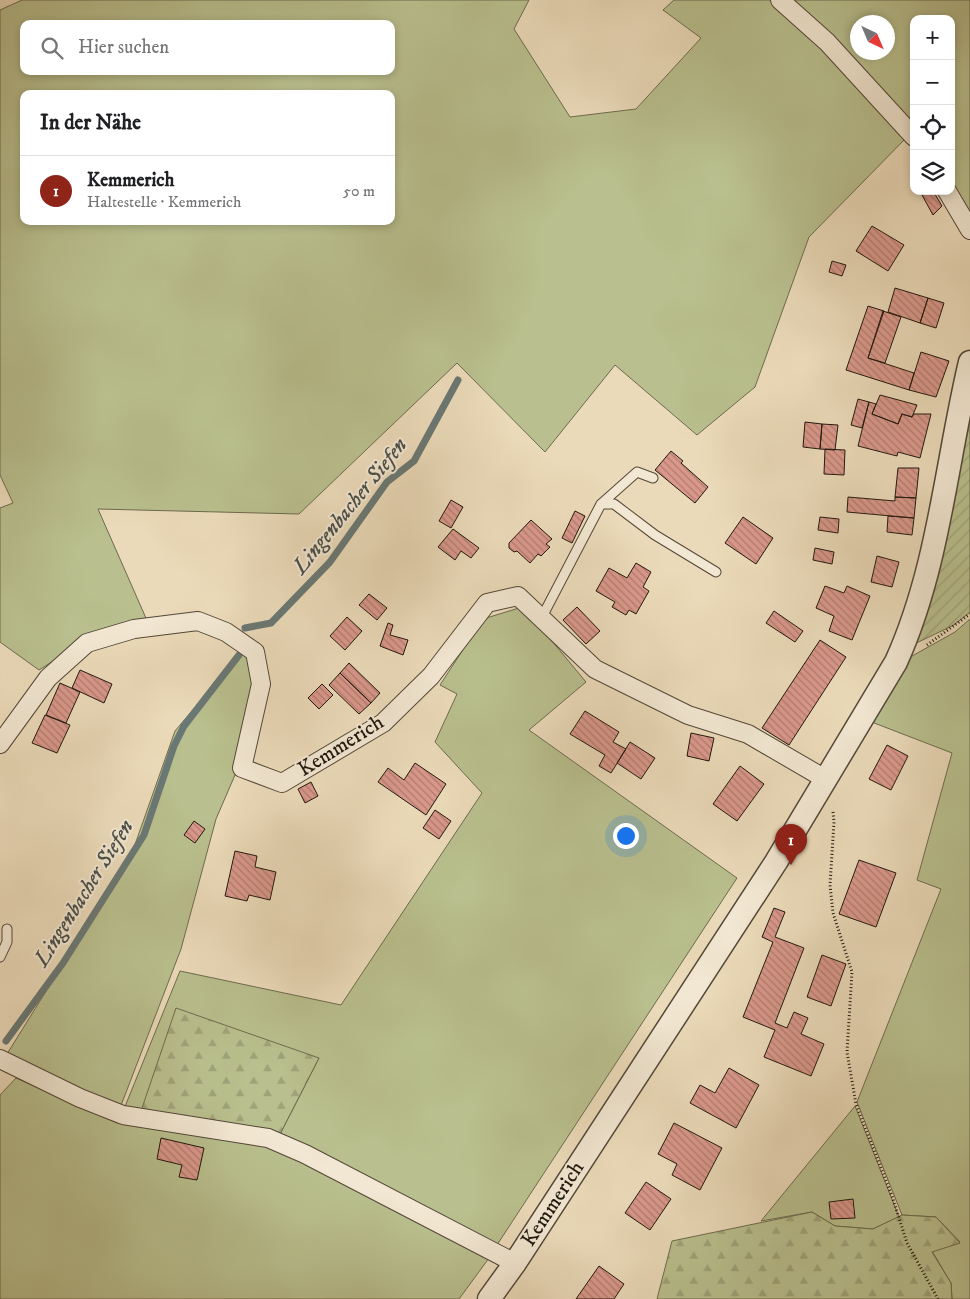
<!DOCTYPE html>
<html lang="de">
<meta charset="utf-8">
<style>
body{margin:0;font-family:"IM FELL DW Pica",serif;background:#f6f6f6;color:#202124}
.controls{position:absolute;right:15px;top:15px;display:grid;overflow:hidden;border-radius:10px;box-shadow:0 2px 8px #0003}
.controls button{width:45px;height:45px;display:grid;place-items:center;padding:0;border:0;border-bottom:1px solid #e0e0e0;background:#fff;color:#202124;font:25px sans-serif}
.compass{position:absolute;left:850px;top:15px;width:45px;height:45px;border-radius:50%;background:#fff;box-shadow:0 2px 8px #0003;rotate:136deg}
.you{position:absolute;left:625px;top:835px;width:18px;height:18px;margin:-12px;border:4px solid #fff;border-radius:50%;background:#1a73e8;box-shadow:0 0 0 8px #1a73e833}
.badge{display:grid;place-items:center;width:32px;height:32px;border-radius:50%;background:#8f2418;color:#fff;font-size:16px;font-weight:700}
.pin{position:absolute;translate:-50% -41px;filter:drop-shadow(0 1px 2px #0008)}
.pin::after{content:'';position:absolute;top:26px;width:18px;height:15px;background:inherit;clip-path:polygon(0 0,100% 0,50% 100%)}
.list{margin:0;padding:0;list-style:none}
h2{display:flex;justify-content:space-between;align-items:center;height:65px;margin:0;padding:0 20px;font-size:21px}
h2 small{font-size:16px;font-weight:400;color:#757577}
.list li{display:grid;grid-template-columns:32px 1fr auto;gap:15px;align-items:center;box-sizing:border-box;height:70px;padding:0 20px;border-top:1px solid #e0e0e0}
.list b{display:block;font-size:19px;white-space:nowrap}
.list p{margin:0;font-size:16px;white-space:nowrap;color:#757577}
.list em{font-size:16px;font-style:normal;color:#757577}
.icon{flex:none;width:28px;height:28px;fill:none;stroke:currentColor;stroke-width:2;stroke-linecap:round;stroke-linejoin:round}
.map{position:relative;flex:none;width:970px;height:1299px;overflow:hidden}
.search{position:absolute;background:#fff;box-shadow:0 2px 8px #0003;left:20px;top:20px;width:375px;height:55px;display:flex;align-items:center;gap:12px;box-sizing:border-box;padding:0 18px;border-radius:10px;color:#757577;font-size:19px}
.panel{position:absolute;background:#fff;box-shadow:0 2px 8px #0003;left:20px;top:90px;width:375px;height:135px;border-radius:10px}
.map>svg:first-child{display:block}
</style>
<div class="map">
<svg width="970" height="1299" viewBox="0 0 970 1299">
<defs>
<pattern id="forest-firs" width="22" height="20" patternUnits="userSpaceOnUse" patternTransform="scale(1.25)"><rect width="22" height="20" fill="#b9bf8e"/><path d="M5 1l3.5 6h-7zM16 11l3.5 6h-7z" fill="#9fa379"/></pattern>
<pattern id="garden-furrows" width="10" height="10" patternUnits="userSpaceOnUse" patternTransform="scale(1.25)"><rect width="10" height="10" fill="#b9bf8e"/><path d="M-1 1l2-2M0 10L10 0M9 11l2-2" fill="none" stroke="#9fa379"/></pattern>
<pattern id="building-back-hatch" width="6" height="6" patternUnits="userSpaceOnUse" patternTransform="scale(1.25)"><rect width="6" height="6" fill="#da988b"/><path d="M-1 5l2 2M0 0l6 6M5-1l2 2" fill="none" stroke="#b07b70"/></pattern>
</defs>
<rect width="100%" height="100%" fill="#ebdab9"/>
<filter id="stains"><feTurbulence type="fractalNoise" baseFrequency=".004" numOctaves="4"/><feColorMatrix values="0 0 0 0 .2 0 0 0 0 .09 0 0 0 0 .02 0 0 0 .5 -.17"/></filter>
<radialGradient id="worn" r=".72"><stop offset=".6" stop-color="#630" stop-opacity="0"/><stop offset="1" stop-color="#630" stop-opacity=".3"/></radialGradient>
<path fill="#b9bf8e" stroke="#6c6b4e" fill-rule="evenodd" d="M22,0h507l-15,29 56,88 66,-8 65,-71 -38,-28 11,-10h98l51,47 84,90 -98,100 -54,150 -58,48 -82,-70 -70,87 -88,-89 -158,151 -201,-5 51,116 -61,14 -49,31 -39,-28v-134l13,-5 -13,-28v-465zM24,24h367v47h-367zM24,94h367v127h-367z
M786,0h184v217l-19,-31v-167h-37v107zM858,22h30v30h-30z
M519,608l17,14 50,60 -57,48 208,148 -242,370 -218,-108 42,-82 -179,56 -16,-5 56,-138 161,34 141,-212 -47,-51 22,-48 -17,-9 43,-66z
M970,619v680h-18l-1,-16 -19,-32 28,-9 -24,-25 -34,-2 -45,-113 84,-213 -24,-9 35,-127 -83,-32 27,-56 59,-33z
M245,648l12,36 -19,84 -22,51 -35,130 -61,159 -113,-54 125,-201 43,-122z
M16,1078l101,45 52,3 98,15 225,113 -33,45h-459v-204z
M855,1106l44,111 -26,12 -38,-3 -23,-14 -51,9z"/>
<path fill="url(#forest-firs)" stroke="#6c6b4e" d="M176,1008l143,50 -42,82 -137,-26z
M812,1212l23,14 38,3 29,-14 34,2 24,26 -28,9 19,31 1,16h-295l15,-58z"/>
<path fill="url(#garden-furrows)" stroke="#6c6b4e" d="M970,387v225l-16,13 -48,23z"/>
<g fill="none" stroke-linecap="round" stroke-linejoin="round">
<path stroke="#6a7874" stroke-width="7" d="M245,628l26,-5 59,-61 57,-80 27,-21 44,-81
M6,1041l57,-78 81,-128 30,-89 10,-20 55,-71"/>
</g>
<path fill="url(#building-back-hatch)" stroke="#20170d" d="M928,191h5l9,15 -9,9 -11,-20z
M872,226l32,19 -16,26 -32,-20z
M832,261l14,4 -4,11 -13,-4z
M895,288l33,10 -8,25 -32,-11z
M928,298l16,5 -8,25 -16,-5z
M868,306l16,5 -16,47 46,15 -5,17 -63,-20z
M883,311l18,6 -16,46 -17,-5z
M921,352l28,9 -13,36 -27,-7z
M880,395l37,10 -5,12 -10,-3 -4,10 -26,-10z
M858,399l11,3 -7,26 -11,-3z
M869,402l7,2 -4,10 26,10 4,-10 10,3 2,-3h17l-11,44 -22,-6 -1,4 -39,-10z
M805,422l17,2 -2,25 -17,-2z
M822,424l16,1 -3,25 -15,-1z
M825,449l20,1 -1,25 -20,-1z
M671,451l12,10 -2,2 27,24 -13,16 -40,-33z
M898,468h21l-3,30 -21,-1z
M848,497l47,4v-4l21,1 -2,20 -67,-6z
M451,500l12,7 -12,21 -12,-7z
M575,511l10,5 -13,27 -10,-5z
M888,516l26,2 -2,17 -25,-3z
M743,517l30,21 -17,26 -31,-21z
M820,517l19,2 -1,14 -20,-3z
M531,520l21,19 -6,5 4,3 -9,9 -3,-2 -8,9 -13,-12 -3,1 -5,-4v-5z
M453,529l26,19 -8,10 -10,-7 -6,9 -17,-13z
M815,548l19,4 -2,12 -19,-4z
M877,556l22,6 -7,25 -21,-5z
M636,563l15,9 -8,15 6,4 -13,23 -7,-4 -3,5 -14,-8 3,-5 -19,-11 13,-23 18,10z
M825,586l19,7 3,-7 23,10 -18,44 -23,-9 5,-15 -18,-8z
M369,594l18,14 -10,12 -18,-15z
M577,607l23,24 -14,13 -23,-24z
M774,611l29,20 -8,11 -29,-19z
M347,617l15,14 -17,19 -15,-14z
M388,623l5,2 -3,10 18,5 -5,15 -23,-9z
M820,640l26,17 -57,88 -27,-17z
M349,663l31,30 -9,10 -31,-30z
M80,670l32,14 -8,19 -32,-15z
M340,673l31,30 -12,11 -30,-29z
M60,683l20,9 -14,31 -20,-8z
M322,684l11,11 -14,14 -11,-11z
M585,711l34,21 -6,10 13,7 -15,24 -12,-7 6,-11 -35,-21z
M45,715l25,10 -13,28 -25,-10z
M691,733l23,5 -5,23 -22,-5z
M630,742l25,16 -14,21 -24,-16z
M887,745l21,11 -17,34 -22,-11z
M415,763l31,21 -20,31 -48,-33 10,-14 16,12z
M740,766l24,18 -27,37 -24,-17z
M311,782l7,14 -13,7 -7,-14z
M435,810l16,11 -12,18 -16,-11z
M194,821l11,8 -10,14 -11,-8z
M235,851l22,5 -2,11 21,5 -6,28 -21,-5 -2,6 -22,-5z
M859,860l37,13 -20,54 -37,-13z
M774,908l11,4 -10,25 29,11 -29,75 12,5 7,-16 14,6 -7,16 23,10 -13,32 -47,-19 11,-27 -32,-13 30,-75 -11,-5z
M822,955l24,9 -15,42 -24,-9z
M729,1068l30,17 -23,43 -46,-25 10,-18 15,8z
M674,1123l48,25 -22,42 -28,-15 5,-11 -19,-10z
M161,1138l43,10 -7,32 -18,-3 3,-12 -25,-6z
M646,1182l25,17 -21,31 -25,-17z
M853,1199l2,19 -24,1 -2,-17z
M599,1266l25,18 -10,15h-38z"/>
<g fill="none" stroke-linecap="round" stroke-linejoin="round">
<defs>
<path id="service" d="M601,504h13l41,31 61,37
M542,617l59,-113 36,-32 16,6
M0,957l7,-15v-13"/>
<path id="minor" d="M780,0l47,42 87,95
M947,191l23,39
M0,744l48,-66 39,-35 47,-14 64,-8 28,11 29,20 6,32 -19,84 40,15 101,-60 48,-47 56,-73 31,-7 77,73 93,46 60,19 79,46
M0,1059l80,39 43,17 145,23 37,16 210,109"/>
<path id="tertiary" d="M489,1299l26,-36 261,-401 120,-200c43,-95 50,-199 74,-300"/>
</defs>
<use href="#service" stroke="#534838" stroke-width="11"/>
<use href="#minor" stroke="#534838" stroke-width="20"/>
<use href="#tertiary" stroke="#534838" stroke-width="25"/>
<path stroke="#20170d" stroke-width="3" stroke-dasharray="1 2.5" stroke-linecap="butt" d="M927,645l43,-31
M833,812l1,10 -4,63 3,28 19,59 -5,80 9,52 36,92 15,47 31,56"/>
<use href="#service" stroke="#f2e7d2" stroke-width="9"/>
<use href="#minor" stroke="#f2e7d2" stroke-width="18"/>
<use href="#tertiary" stroke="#f2e7d2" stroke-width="22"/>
</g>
<g text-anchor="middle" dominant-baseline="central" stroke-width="4" stroke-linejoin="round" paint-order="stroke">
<g font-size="21" fill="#20170d" stroke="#f2e7d2">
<text transform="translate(341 746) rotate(-32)">Kemmerich</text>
<text transform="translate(553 1204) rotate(-57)">Kemmerich</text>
</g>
<g font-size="22" font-style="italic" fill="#4b4f49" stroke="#f2e7d2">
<text transform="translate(350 506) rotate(-51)">Lingenbacher Siefen</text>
<text transform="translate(84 893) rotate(-58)">Lingenbacher Siefen</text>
</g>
</g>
<rect width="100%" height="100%" filter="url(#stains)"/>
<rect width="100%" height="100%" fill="url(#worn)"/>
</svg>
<div class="controls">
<button>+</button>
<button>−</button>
<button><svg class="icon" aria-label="locate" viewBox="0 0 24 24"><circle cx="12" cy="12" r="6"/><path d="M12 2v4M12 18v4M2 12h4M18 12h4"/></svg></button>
<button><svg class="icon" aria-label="layers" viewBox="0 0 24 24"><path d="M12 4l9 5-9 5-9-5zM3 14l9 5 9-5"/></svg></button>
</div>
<svg class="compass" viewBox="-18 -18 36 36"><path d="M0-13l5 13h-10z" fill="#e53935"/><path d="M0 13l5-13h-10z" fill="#757577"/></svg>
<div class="you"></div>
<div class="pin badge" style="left:791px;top:865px">1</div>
<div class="search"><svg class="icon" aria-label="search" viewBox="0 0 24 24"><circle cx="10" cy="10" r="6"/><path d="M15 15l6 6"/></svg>Hier suchen</div>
<section class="panel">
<h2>In der Nähe<small></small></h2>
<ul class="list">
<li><span class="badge">1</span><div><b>Kemmerich</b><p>Haltestelle · Kemmerich</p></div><em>50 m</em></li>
</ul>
</section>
</div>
